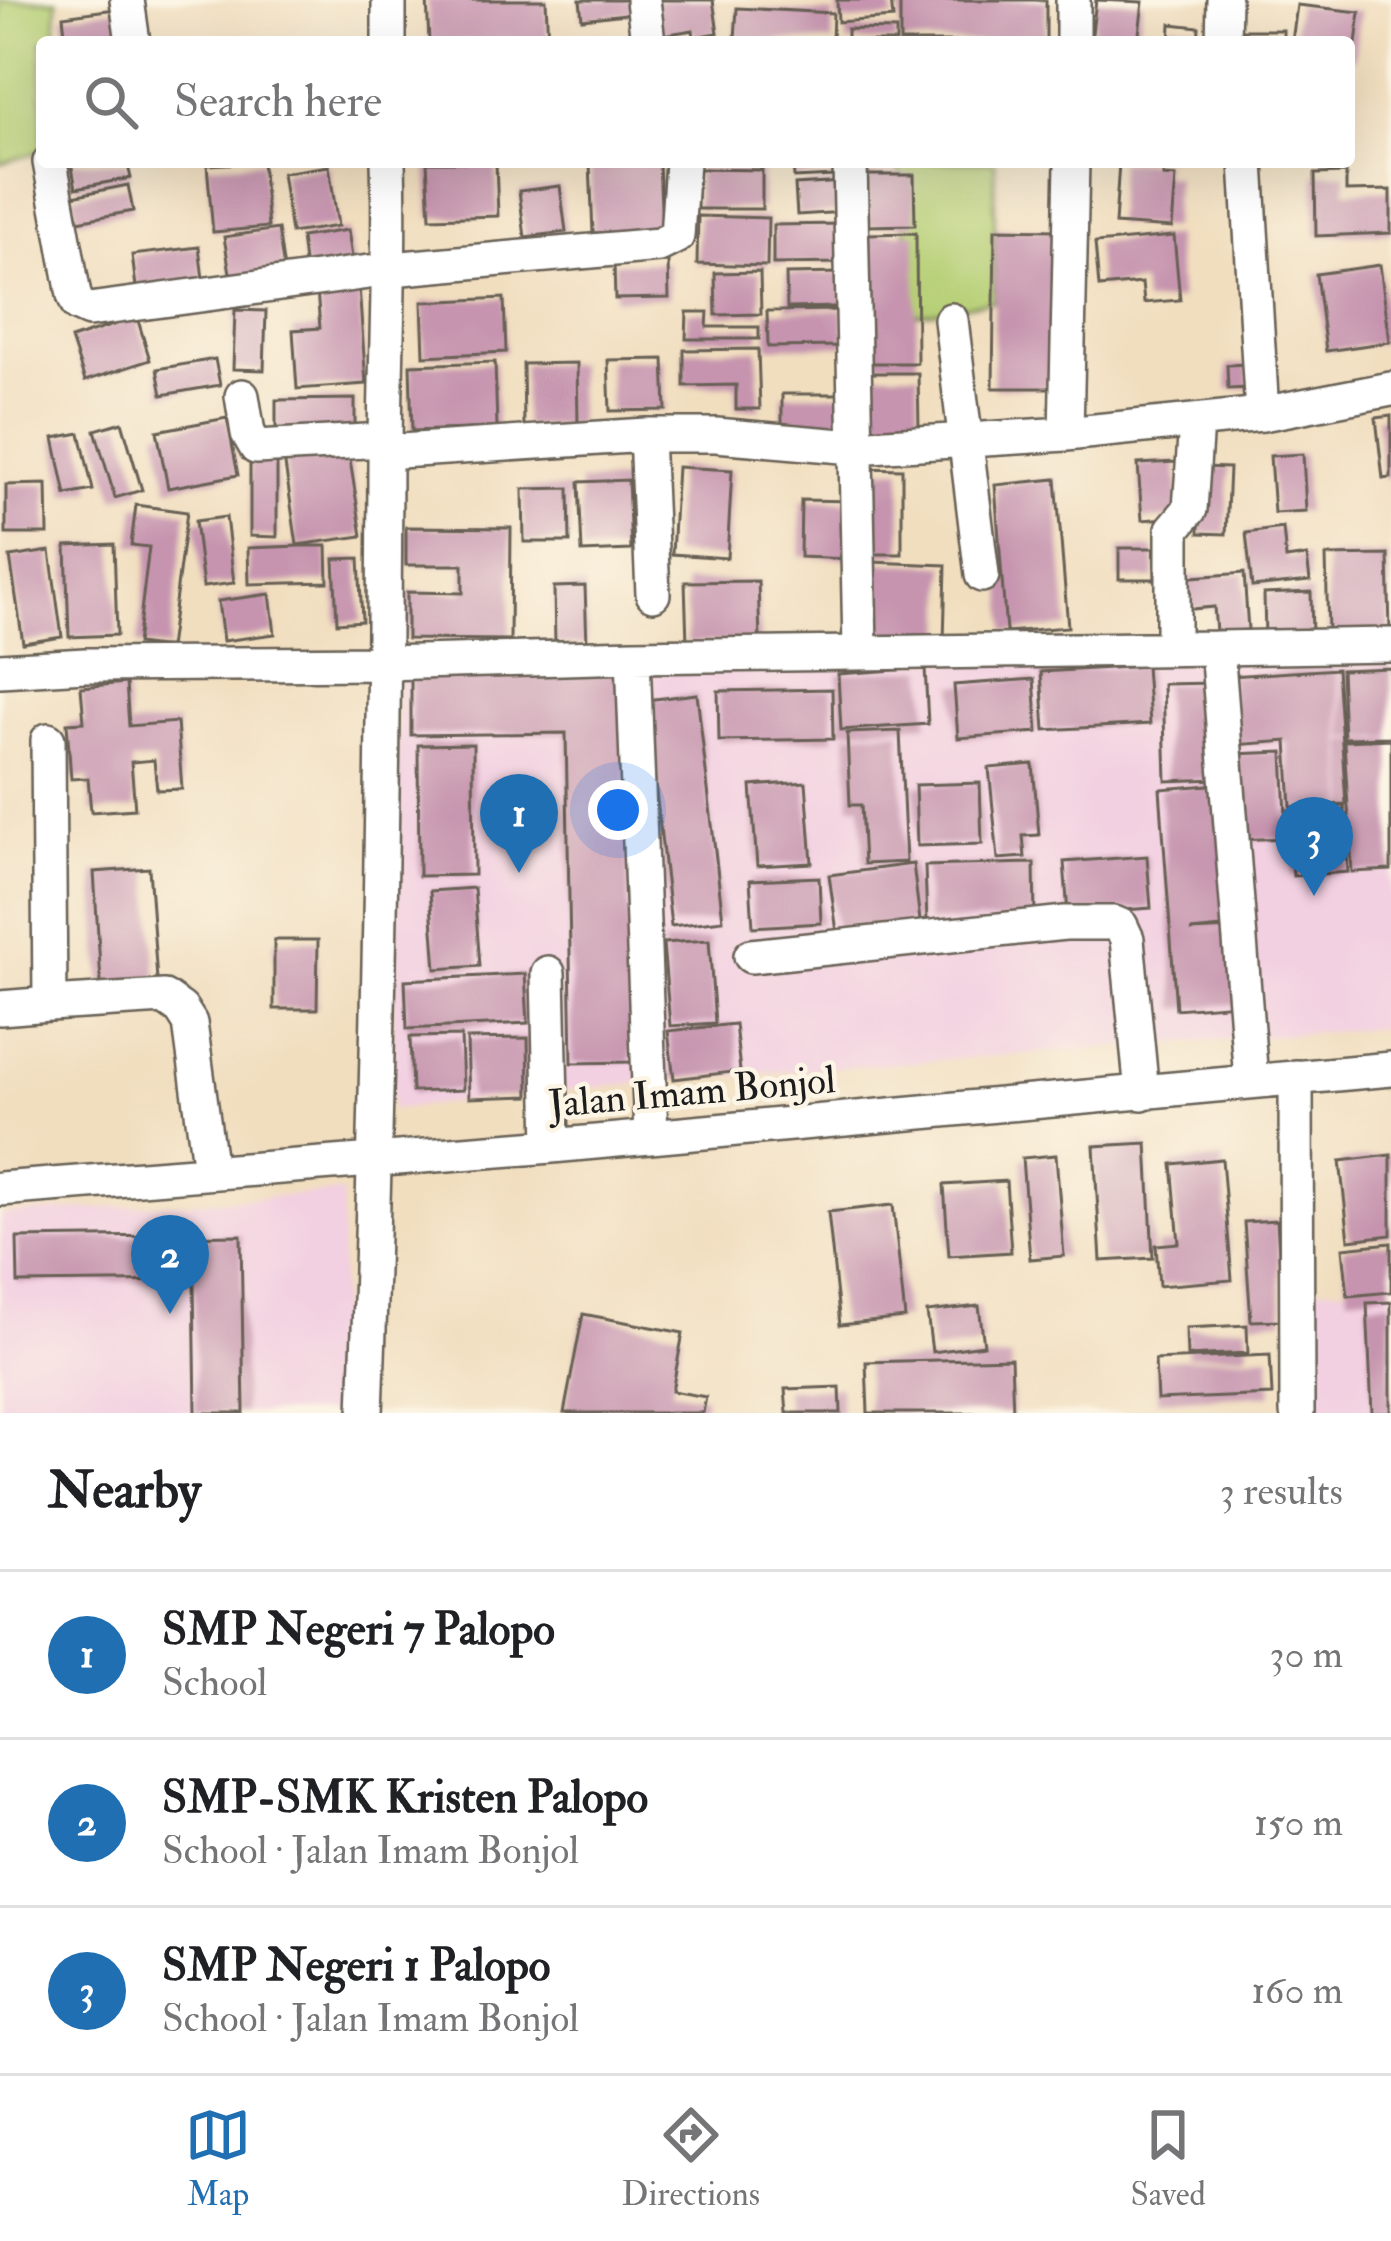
<!DOCTYPE html>
<meta charset="utf-8">
<style>
body{margin:0;font-family:"IM FELL Double Pica",serif;background:#f2f2f2;color:#202124}
.you{position:absolute;left:618px;top:810px;width:42px;height:42px;margin:-30px;border:9px solid #fff;border-radius:50%;background:#1a73e8;box-shadow:0 0 0 18px #1a73e833}
.badge{display:grid;place-items:center;width:78px;height:78px;border-radius:50%;background:#1f6fb2;color:#fff;font-size:39px;font-weight:700}
.pin{position:absolute;translate:-50% -99px;filter:drop-shadow(0 3px 6px #0008)}
.pin::after{content:'';position:absolute;top:63px;width:42px;height:36px;background:inherit;clip-path:polygon(0 0,100% 0,50% 100%)}
.list{margin:0;padding:0;list-style:none}
h2{display:flex;justify-content:space-between;align-items:center;height:156px;margin:0;padding:0 48px;font-size:51px}
h2 small{font-size:39px;font-weight:400;color:#757577}
.list li{display:grid;grid-template-columns:78px 1fr auto;gap:36px;align-items:center;box-sizing:border-box;height:168px;padding:0 48px;border-top:3px solid #e0e0e0}
.list b{display:block;font-size:45px;white-space:nowrap}
.list p{margin:0;font-size:39px;white-space:nowrap;color:#757577}
.list em{font-size:39px;font-style:normal;color:#757577}
.icon{flex:none;width:66px;height:66px;fill:none;stroke:currentColor;stroke-width:2;stroke-linecap:round;stroke-linejoin:round}
.map{position:relative;flex:none;width:1391px;height:1413px;overflow:hidden}
.search{position:absolute;background:#fff;box-shadow:0 12px 48px #0002;left:36px;right:36px;top:36px;height:132px;display:flex;align-items:center;gap:30px;box-sizing:border-box;padding:0 42px;border-radius:12px;color:#757577;font-size:45px}
.sheet{height:660px;background:#fff}
nav{display:flex;justify-content:space-around;align-items:center;box-sizing:border-box;height:168px;border-top:3px solid #e0e0e0;background:#fff;font-size:33px;color:#757577}
nav a{display:grid;justify-items:center;gap:6px}
nav .on{color:#1f6fb2}
.map>svg:first-child{display:block}
</style>
<div class="map">
<svg width="1391" height="1413" viewBox="0 0 1391 1413">
<rect width="100%" height="100%" fill="#fcf5e5"/>
<filter id="ink" filterUnits="userSpaceOnUse"><feTurbulence type="fractalNoise" baseFrequency=".00833" numOctaves="2"/><feDisplacementMap in="SourceGraphic" scale="24" xChannelSelector="R" yChannelSelector="G"/><feConvolveMatrix kernelMatrix="1 2 1 2 8 2 1 2 1" color-interpolation-filters="sRGB"/></filter>
<filter id="wash" filterUnits="userSpaceOnUse"><feTurbulence type="fractalNoise" baseFrequency=".004" numOctaves="4" result="noise"/><feDisplacementMap in="SourceGraphic" scale="48" xChannelSelector="R" yChannelSelector="G"/><feGaussianBlur stdDeviation="2.7" result="paint"/><feColorMatrix in="noise" values="0 0 0 0 0 0 0 0 0 0 0 0 0 0 0 0 0 1.4 0 .05"/><feComposite in="paint" operator="in"/></filter>
<g filter="url(#wash)">
<rect width="100%" height="100%" fill="#f1debf"/>
<path fill="#f2cfe1" d="M1391,658v369l-738,54 -261,28 7,-445z
M343,1192l-6,221h-337v-198z
M1315,1288h76v125h-75z"/>
<path fill="#b6cf74" stroke="#697648" stroke-width="3" d="M0,0h57l-2,42h-13v102l-4,8 -38,12z
M898,162h97l-1,139 -80,14z"/>
<g id="blocks">
<path fill="#c694af" d="M427,0h119l2,42h-119z
M580,0h53l1,13 -52,6z
M656,0h57l5,33 -24,4 -1,-7 -42,7z
M837,0h54l2,18 -55,4z
M900,0h146v42h-146z
M1096,0l47,2 -5,40h-47z
M1297,5l63,7 -6,47 -5,-1v-16h-57z
M123,8l4,29 -61,5 -3,-26z
M737,8l96,5 -1,29 -97,-3z
M1171,24l28,3 -1,15h-28z
M847,29l49,1v12h-49z
M1231,30h52v12h-52z
M71,162h56l4,16 -55,10z
M262,162l6,65 -55,5 -6,-67z
M427,162h69l2,54 -68,2z
M659,162l3,68 -69,3 -3,-69z
M793,162h41v14l-40,2z
M1119,162h45l-1,14 13,1 -4,51 -57,-4z
M329,166l9,60 -47,7 -9,-60z
M697,169l65,1v39h-65z
M1346,173v18l45,-1v43l-75,3 -1,-62z
M867,175h47l1,50 -48,1z
M844,182l1,30 -48,3 -2,-30z
M128,185l5,26 -55,10 -5,-25z
M560,186l6,46 -41,5 -6,-46z
M698,216l70,2 -1,48 -70,-2z
M844,224v39l-71,1v-39z
M278,229l7,48 -53,8 -8,-48z
M995,229l61,1 -2,158h-61z
M348,230l5,34 -48,7 -4,-34z
M916,233l1,130h-47l-2,-129z
M1174,236l6,64 -36,3 -2,-20 -43,4 -4,-44z
M199,247l4,32 -67,8 -4,-32z
M668,262l1,36 -54,1 -1,-36z
M1380,265l10,77 -64,9 -10,-77z
M760,272l1,42 -45,1 -1,-42z
M842,273l1,34 -56,1 -1,-34z
M359,287l7,97 -69,5 -4,-59 27,-2 -3,-38z
M504,298l2,54 -82,4 -2,-54z
M235,310l31,1 -2,59 -31,-1z
M844,310v36l-76,1 -1,-36z
M687,312h21l-1,15h52v12h-73z
M137,317l13,43 -65,21 -14,-42z
M758,349l2,60h-24v-24l-52,1v-36z
M215,359l5,26 -58,10 -5,-26z
M664,359l2,51 -56,1 -2,-51z
M495,362l2,66 -85,3 -2,-66z
M577,363l1,62 -54,1 -1,-62z
M1248,364l1,24 -21,1 -1,-24z
M871,373h47l1,56 -47,1z
M782,394h65v37h-65z
M355,399v36h-79v-35z
M1391,416v62l-8,1 -7,-61z
M227,418l11,57 -70,13 -11,-57z
M122,422l20,68 -27,8 -20,-68z
M80,433l13,57 -27,5 -12,-57z
M348,447l14,89 -65,9 -13,-87z
M1303,454l3,57 -32,2 -4,-57z
M250,456h27v81l-27,-1z
M1176,462l4,55 -38,3 -4,-56z
M677,467l55,3 -5,88 -55,-4z
M1201,467l28,1 -3,66 -27,-1z
M861,468l41,1v85h-41z
M1056,479l12,148 -62,5 -11,-147z
M628,480l3,70 -49,2 -3,-70z
M47,484l1,50h-42v-49z
M569,488l1,54h-46l-1,-53z
M801,500l52,1 -1,58 -52,-2z
M136,505l51,7 -18,136 -32,-4 12,-97 -18,-2z
M226,517l8,66 -31,4 -8,-66z
M406,527l105,1 -1,112 -103,-1v-47l56,1v-28h-57z
M1283,528l3,31 21,-3 3,25 -58,6 -6,-54z
M114,544l3,91 -48,2 -3,-91z
M300,546h27l1,36 -79,2 -1,-36z
M1119,548h35l1,31h-36z
M50,551l12,86 -39,6 -13,-86z
M1388,555l2,77 -62,2 -2,-78z
M359,558l3,63 -25,2 -3,-64z
M871,562l75,3 -2,78 -75,-2z
M1244,573l4,57 -32,2 -2,-25 -33,3 -2,-32z
M758,581l2,60 -73,2 -2,-61z
M585,586l2,59h-32l-1,-58z
M1311,592l1,45 -47,1 -1,-44z
M270,594l5,40 -52,7 -5,-40z
M1146,666l4,58 -105,6 -4,-58z
M925,668l3,56 -87,6 -3,-56z
M1391,668v69l-47,1 -3,-68z
M1337,669l9,135 -55,3 -4,-66 -53,4 -4,-69z
M625,672l6,390 -59,1 -6,-330 -155,2v-59z
M1034,679l4,53 -80,6 -4,-53z
M126,683l3,43 48,-4 5,67 -25,1 -3,-30 -23,2 4,47 -44,3 -3,-34 -17,1 -4,-56 17,-1 -3,-35z
M1215,683l3,96 -52,2 -3,-97z
M832,689l1,50 -114,2 -1,-50z
M697,694l26,226 -52,6 -25,-226z
M900,731l6,131 -42,2 -3,-59h-11l-3,-72z
M1391,739v131l-39,2 -8,-131z
M473,744l1,131 -55,1 -1,-131z
M1283,752l4,86 -50,2 -3,-86z
M1033,764l6,71 -16,1 2,21 -27,2 -9,-91z
M806,782l6,81 -55,3 -6,-80z
M980,783l2,61 -65,2 -2,-61z
M1221,784l12,143 -43,4 42,-2 6,75 -62,5 -16,-220z
M1344,806l4,66 -55,4 -4,-66z
M1147,856l4,52 -83,6 -4,-52z
M1034,863l1,56 -108,3 -2,-56z
M913,864l7,57 -83,11 -8,-57z
M149,868l9,126 -56,4 -8,-126z
M819,877l2,46 -68,4 -3,-47z
M474,888l6,78 -44,3 -6,-78z
M274,940h44l-1,69h-43z
M709,940l6,83 -45,3 -7,-83z
M525,974l3,49 -121,6 -2,-49z
M735,1024l5,47 -66,8 -6,-48z
M461,1036l2,54 -51,2 -2,-55z
M528,1038l1,58 -60,2 -2,-59z
M1147,1143l6,115 -52,3 -7,-115z
M1056,1155l8,101 -34,3 -8,-101z
M1391,1155v80l-42,5 -9,-79z
M1222,1159l10,121 -73,6 -3,-41 23,-2 -7,-79z
M1006,1181l5,71 -62,4 -5,-71z
M893,1205l12,113 -65,7 -12,-113z
M1277,1220l6,100 -32,1 -7,-99z
M241,1235l3,178h-48l-2,-132 -176,2 -1,-45z
M1391,1243v49l-43,4 -5,-48z
M1391,1302v111h-19l-5,-110z
M979,1306l5,39 -52,7 -5,-40z
M583,1314l100,19 -11,58 34,6 -3,16h-139z
M1247,1325l1,28 -61,3 -1,-28z
M1270,1355l2,40 -115,5 -2,-40z
M1011,1358l2,55h-145l-2,-51z
M840,1387l1,26h-54l-2,-24z"/>
</g>
</g>
<g filter="url(#ink)">
<use href="#blocks" fill-opacity="0" stroke="#676055" stroke-width="3"/>
<g fill="none" stroke-linecap="round" stroke-linejoin="round">
<defs>
<path id="minor" d="M127,0l6,42
M643,0l5,42
M1073,0v42
M389,42v-42
M1223,42l1,-42
M50,162l24,133 4,10 11,5 302,-41 268,-24 18,-9 5,-74
M850,162l10,488
M1247,162l15,252
M951,320l31,255
M242,396l6,37 8,14 129,-7
M1066,434l6,-272
M646,435l7,159
M385,452l261,-17h70l138,12 212,-13 196,-20 129,-25
M1173,647v-118l17,-20 6,-86
M1217,648l174,-3
M633,656l584,-8 34,432
M0,670l85,-5 299,-2 249,-7 18,480
M751,956l314,-33h49l7,3 6,13 15,154
M548,973l4,173
M50,1004l114,-7 17,12 9,14 20,148
M0,1008l50,-4 -2,-264
M1296,1077l1,336
M0,1189l552,-43 839,-77
M366,1413c12,-317 18,-635 19,-952 0,-100 6,-199 3,-299"/>
</defs>
<use href="#minor" stroke="#676055" stroke-width="38"/>
<use href="#minor" stroke="#fff" stroke-width="33"/>
</g>
</g>
<g text-anchor="middle" dominant-baseline="central" stroke-width="9" stroke-linejoin="round" paint-order="stroke">
<g font-size="39" fill="#1c1c1c" stroke="#fcf5e5">
<text transform="translate(692 1092) rotate(-5)">Jalan Imam Bonjol</text>
</g>
</g>
</svg>
<div class="you"></div>
<div class="pin badge" style="left:519px;top:873px">1</div>
<div class="pin badge" style="left:170px;top:1314px">2</div>
<div class="pin badge" style="left:1314px;top:896px">3</div>
<div class="search"><svg class="icon" aria-label="search" viewBox="0 0 24 24"><circle cx="10" cy="10" r="6"/><path d="M15 15l6 6"/></svg>Search here</div>
</div>
<section class="sheet">
<h2>Nearby<small>3 results</small></h2>
<ul class="list">
<li><span class="badge">1</span><div><b>SMP Negeri 7 Palopo</b><p>School</p></div><em>30 m</em></li>
<li><span class="badge">2</span><div><b>SMP-SMK Kristen Palopo</b><p>School · Jalan Imam Bonjol</p></div><em>150 m</em></li>
<li><span class="badge">3</span><div><b>SMP Negeri 1 Palopo</b><p>School · Jalan Imam Bonjol</p></div><em>160 m</em></li>
</ul>
</section>
<nav>
<a class="on"><svg class="icon" aria-label="map" viewBox="0 0 24 24"><path d="M3 6l6-2 6 2 6-2v14l-6 2-6-2-6 2zM9 4v14M15 6v14"/></svg>Map</a>
<a><svg class="icon" aria-label="directions" viewBox="0 0 24 24"><path d="M12 3l9 9-9 9-9-9zM9 14v-3h6M13 9l2 2-2 2"/></svg>Directions</a>
<a><svg class="icon" aria-label="saved" viewBox="0 0 24 24"><path d="M7 4h10v16l-5-4-5 4z"/></svg>Saved</a>
</nav>
